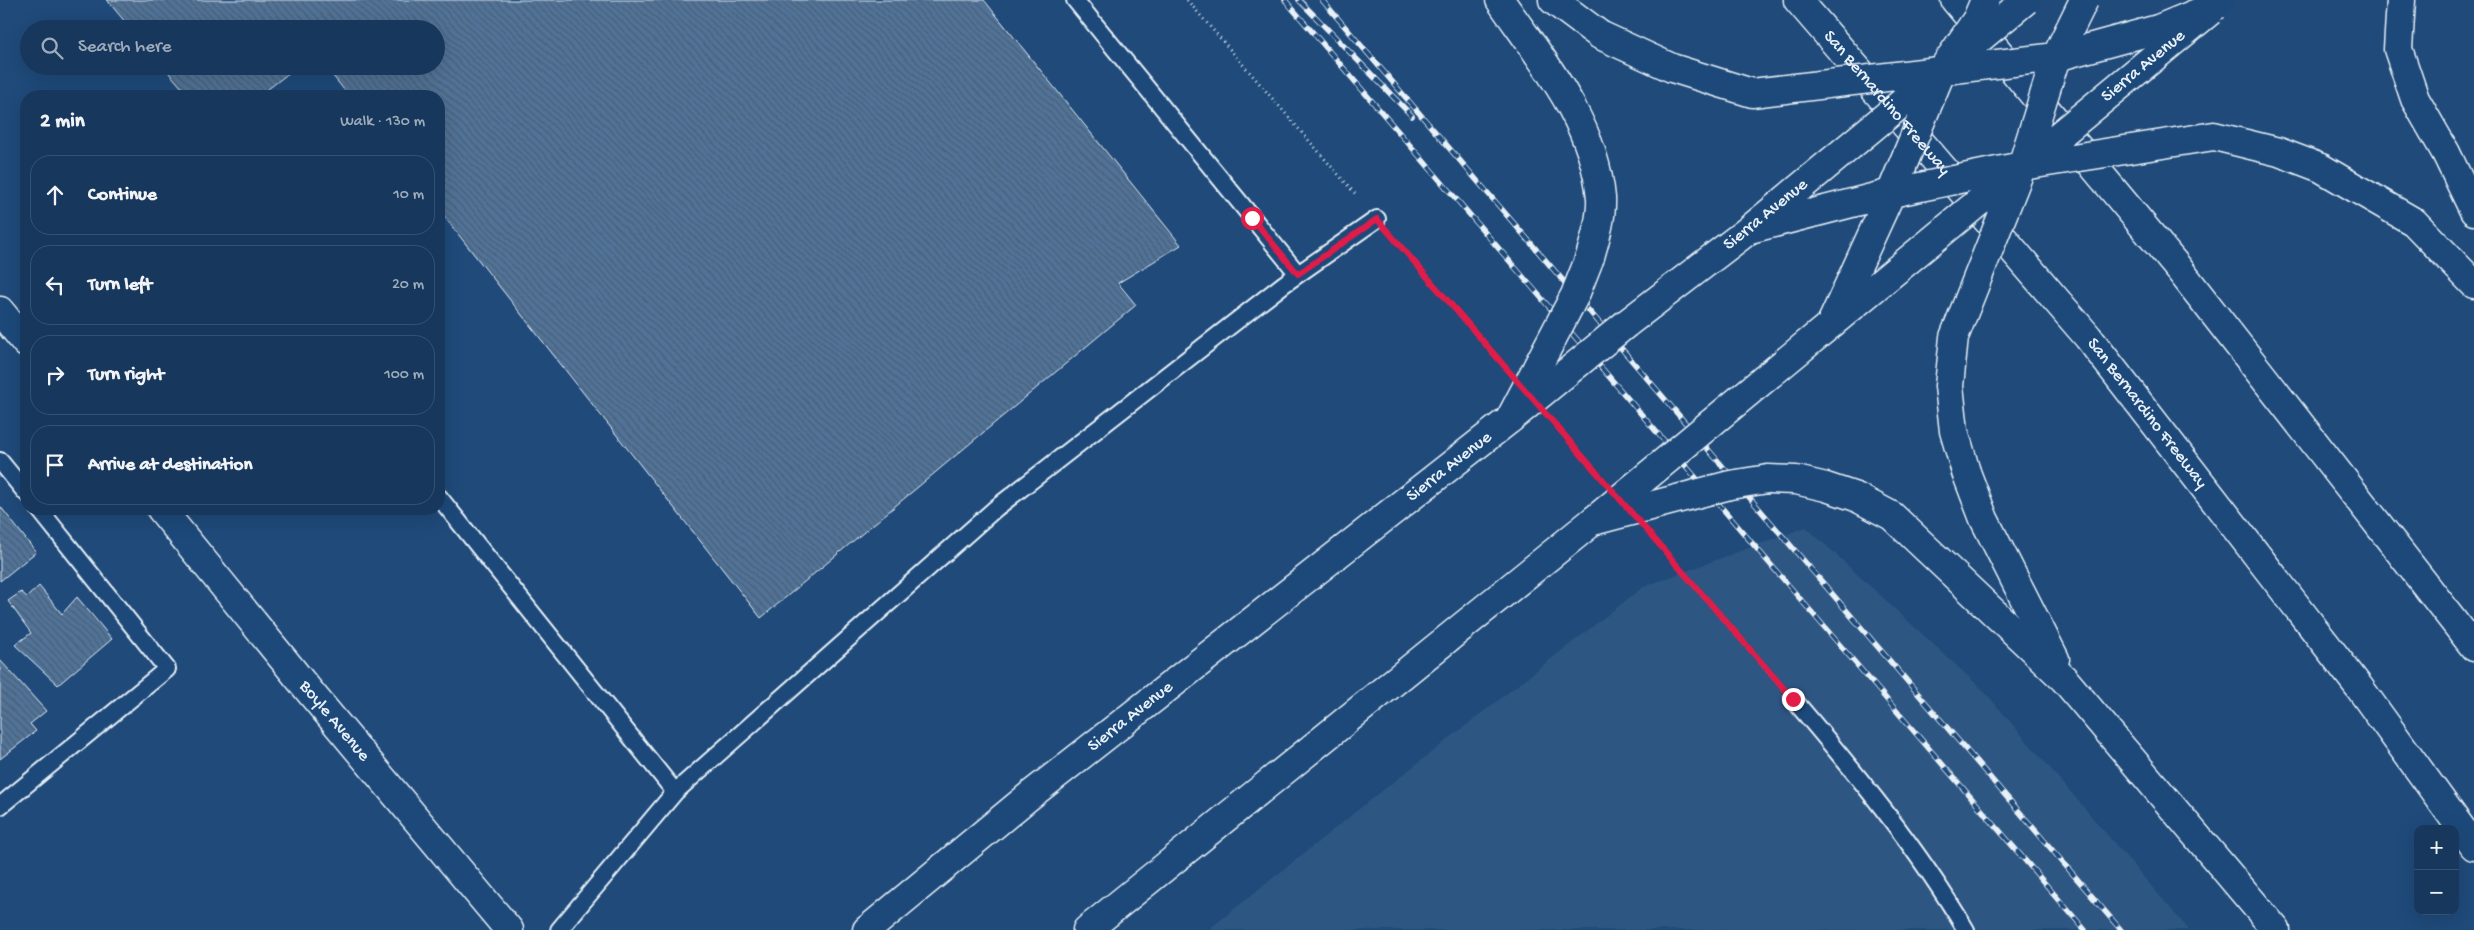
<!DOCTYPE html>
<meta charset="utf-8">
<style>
body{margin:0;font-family:"Gochi Hand",sans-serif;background:#203f62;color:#f1f3f6}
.controls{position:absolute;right:15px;bottom:15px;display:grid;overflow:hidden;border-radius:10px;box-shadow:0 5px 20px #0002}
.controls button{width:45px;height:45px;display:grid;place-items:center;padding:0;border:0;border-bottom:1px solid #365272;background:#17385c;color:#f1f3f6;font:25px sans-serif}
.stop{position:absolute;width:15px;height:15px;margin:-11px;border:4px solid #e11d48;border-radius:50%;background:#fff}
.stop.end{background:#e11d48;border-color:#fff;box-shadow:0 1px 5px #0008}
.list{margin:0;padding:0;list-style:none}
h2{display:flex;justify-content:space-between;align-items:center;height:65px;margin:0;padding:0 20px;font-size:21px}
h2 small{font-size:16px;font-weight:400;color:#9eacbb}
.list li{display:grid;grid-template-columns:32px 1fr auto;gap:15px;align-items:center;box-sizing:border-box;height:80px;margin:0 10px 10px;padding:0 10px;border:1px solid #365272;border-radius:20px}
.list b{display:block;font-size:19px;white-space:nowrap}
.list em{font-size:16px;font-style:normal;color:#9eacbb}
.icon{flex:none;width:28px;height:28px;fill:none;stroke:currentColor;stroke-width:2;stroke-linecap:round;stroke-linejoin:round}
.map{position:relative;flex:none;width:2474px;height:930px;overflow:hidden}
.search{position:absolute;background:#17385c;box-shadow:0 5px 20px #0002;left:20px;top:20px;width:425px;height:55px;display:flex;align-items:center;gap:12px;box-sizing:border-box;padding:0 18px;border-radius:28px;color:#9eacbb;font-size:19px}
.panel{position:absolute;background:#17385c;box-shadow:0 5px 20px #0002;left:20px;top:90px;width:425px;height:425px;border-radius:20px}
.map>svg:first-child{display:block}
</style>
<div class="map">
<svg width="2474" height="930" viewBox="0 0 2474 930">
<defs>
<pattern id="building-back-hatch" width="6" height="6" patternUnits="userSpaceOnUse" patternTransform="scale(1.25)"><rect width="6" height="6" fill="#517399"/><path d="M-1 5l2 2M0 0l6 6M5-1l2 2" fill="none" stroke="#4c5e72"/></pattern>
</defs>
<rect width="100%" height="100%" fill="#1f4a7a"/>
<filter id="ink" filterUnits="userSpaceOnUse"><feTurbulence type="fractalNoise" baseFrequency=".02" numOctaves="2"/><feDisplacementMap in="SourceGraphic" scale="10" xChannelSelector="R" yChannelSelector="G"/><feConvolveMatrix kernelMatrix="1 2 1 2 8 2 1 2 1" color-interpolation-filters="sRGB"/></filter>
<g filter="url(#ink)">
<path fill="#2e5683" d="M1806,527l177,163 206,240h-981l151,-121 284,-222z"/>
<path fill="url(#building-back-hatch)" stroke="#e8f1f8" d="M107,0h877l197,245 -63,38 18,22 -375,313 -322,-408v-114h-90l-24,-30h111v-37h-305z
M163,66h135l-39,30h-70z
M0,506l36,46 -36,29z
M39,586l23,28 15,-17 35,42 -54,46 -43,-40 16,-12 -23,-32 13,-9 6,5z
M0,660l46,51 -16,13 6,7 -36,28z"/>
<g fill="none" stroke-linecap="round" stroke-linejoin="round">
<defs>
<path id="service" d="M1075,0l223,274
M0,461l26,32
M439,497l236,295
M1793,699c63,74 124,148 173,231
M0,806l167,-137 -128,-160
M559,930l116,-138 321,-284 288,-224 93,-65"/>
<g id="minor">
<path d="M0,311l26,32"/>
<path id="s1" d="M161,509l149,183 199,238"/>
</g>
<g id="primary">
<path d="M1626,324l124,-95"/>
<path d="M1710,424l121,-100"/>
<path id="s2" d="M867,930l161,-133 482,-378"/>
<path d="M1087,930l506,-409"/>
</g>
<g id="motorway">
<path d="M1500,0c42,61 94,121 101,198 1,19 -6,41 -11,59"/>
<path d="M1553,0l47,35"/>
<path id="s3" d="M1798,0l290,337 271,350 115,159"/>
<path d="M1955,0l224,269 295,378"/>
<path d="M2401,0l-3,49 17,50 31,54 28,58"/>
<path d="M2357,189l57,33 60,62"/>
<path d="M1966,472l18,47 71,140"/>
<path d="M1768,479l28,1 30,7 30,10 36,19 172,163 212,251"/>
</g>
</defs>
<use href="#service" stroke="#e8f1f8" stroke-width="20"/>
<use href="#minor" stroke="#e8f1f8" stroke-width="31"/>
<use href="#primary" stroke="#e8f1f8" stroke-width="31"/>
<use href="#motorway" stroke="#e8f1f8" stroke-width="31"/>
<path stroke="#e8f1f8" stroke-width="3" stroke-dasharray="1 4" stroke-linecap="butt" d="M1187,0l170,196
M1397,242l102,118
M1557,427l39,45
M1656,541l118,137"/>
<use href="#service" stroke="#1f4a7a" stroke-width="16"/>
<use href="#minor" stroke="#1f4a7a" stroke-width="28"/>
<use href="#primary" stroke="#1f4a7a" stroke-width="28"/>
<use href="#motorway" stroke="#1f4a7a" stroke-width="28"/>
<defs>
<path id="rail" d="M1285,0l800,930
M1299,0l113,116
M1322,0l799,930"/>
</defs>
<use href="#rail" stroke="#e8f1f8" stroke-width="5.5"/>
<use href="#rail" stroke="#1f4a7a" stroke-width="4" stroke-dasharray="11" stroke-linecap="butt"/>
<defs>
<g id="primary-bridge">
<path d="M1750,229l276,-229"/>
<path id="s4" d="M1831,324l379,-313"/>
<path d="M1510,419l116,-95"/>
<path d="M1593,521l117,-97"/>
</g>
<path id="motorway-bridge" d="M1600,35l72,33 80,25 304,-36 102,-28 61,-25
M1750,229l141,-36 131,-27 192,-30 65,16 42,16 36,21
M1831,324l60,-131 51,-123 35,-51 8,-19
M1510,419l65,-124 15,-38
M1966,472l-12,-41 -5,-45 5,-49 68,-171 34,-109 28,-57
M1593,521l137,-36 38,-6"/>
</defs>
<use href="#primary-bridge" stroke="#e8f1f8" stroke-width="31" stroke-linecap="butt"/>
<use href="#motorway-bridge" stroke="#e8f1f8" stroke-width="31" stroke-linecap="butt"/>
<use href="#primary-bridge" stroke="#1f4a7a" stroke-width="28"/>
<use href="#motorway-bridge" stroke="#1f4a7a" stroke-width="28"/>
</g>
</g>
<g fill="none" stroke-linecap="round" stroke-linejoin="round" filter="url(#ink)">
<path stroke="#e11d48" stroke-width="6" d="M1252,218l46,56 79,-55 416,480"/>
</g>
<g text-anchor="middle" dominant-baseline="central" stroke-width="4.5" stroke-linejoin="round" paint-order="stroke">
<g font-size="18" fill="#e8f1f8" stroke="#1f4a7a">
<text stroke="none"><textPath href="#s4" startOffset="405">Sierra Avenue</textPath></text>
<text stroke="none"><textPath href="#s3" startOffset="136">San Bernardino Freeway</textPath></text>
<text transform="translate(1766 215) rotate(-39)">Sierra Avenue</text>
<text stroke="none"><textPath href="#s3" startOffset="541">San Bernardino Freeway</textPath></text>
<text stroke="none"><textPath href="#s2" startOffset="744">Sierra Avenue</textPath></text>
<text stroke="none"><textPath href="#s2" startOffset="339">Sierra Avenue</textPath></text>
<text stroke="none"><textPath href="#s1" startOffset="274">Boyle Avenue</textPath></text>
</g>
</g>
</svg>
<div class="controls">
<button>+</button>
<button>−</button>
</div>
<div class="stop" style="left:1252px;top:218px"></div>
<div class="stop end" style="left:1793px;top:699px"></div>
<div class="search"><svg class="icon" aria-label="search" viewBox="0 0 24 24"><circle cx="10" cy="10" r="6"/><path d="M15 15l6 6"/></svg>Search here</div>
<section class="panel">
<h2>2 min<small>Walk · 130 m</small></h2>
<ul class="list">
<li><svg class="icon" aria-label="ahead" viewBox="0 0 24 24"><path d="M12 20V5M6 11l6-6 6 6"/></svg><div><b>Continue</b></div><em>10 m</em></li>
<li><svg class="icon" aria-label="left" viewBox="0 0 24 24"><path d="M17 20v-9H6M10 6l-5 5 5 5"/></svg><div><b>Turn left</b></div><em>20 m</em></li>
<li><svg class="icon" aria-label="right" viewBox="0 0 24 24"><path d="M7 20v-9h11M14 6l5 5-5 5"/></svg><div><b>Turn right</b></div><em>100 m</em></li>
<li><svg class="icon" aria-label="arrive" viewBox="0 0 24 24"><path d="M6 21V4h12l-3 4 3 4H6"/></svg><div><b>Arrive at destination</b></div></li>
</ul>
</section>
</div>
